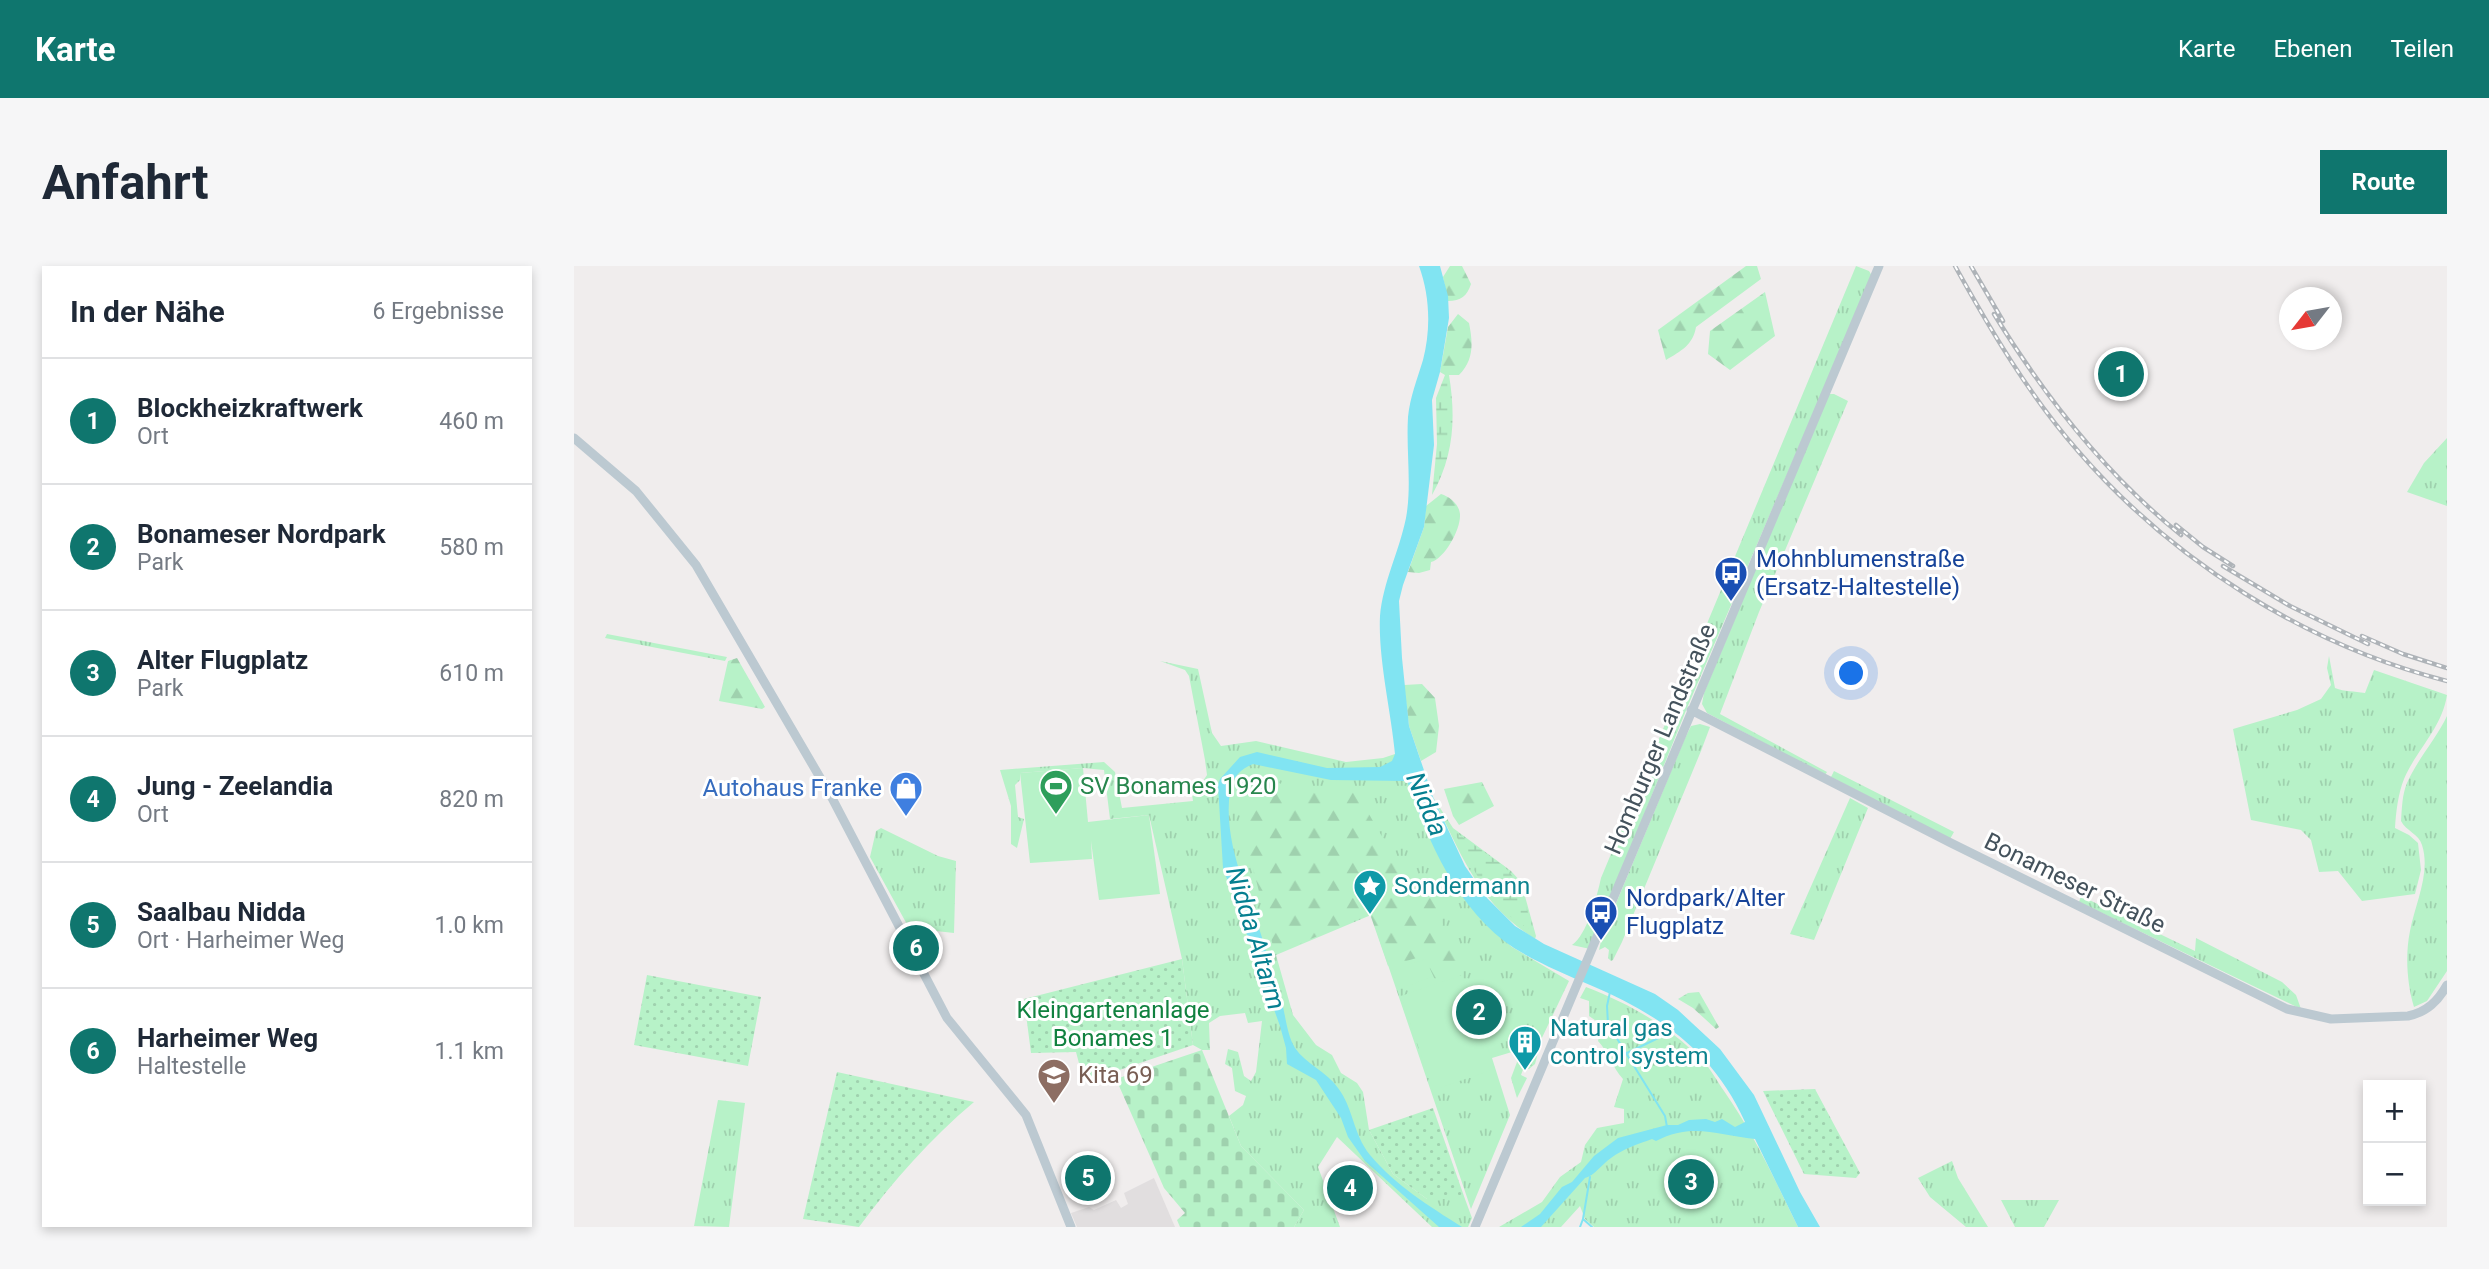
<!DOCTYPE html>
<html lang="de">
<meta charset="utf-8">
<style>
body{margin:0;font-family:Roboto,sans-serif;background:#f6f6f7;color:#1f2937}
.controls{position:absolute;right:21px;bottom:21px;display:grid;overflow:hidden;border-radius:0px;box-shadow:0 4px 10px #0003}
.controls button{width:63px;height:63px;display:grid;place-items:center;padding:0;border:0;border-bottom:2px solid #e0e1e3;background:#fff;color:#1f2937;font:35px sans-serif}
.compass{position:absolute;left:1705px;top:21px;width:63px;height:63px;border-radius:50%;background:#fff;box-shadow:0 4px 10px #0003;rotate:239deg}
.you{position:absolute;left:1278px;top:408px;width:24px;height:24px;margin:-18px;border:5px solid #fff;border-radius:50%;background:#1a73e8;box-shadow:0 0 0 10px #1a73e833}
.badge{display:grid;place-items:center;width:46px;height:46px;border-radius:50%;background:#0f766e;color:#fff;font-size:23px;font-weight:700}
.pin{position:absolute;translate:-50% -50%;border:4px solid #fff;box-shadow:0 2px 7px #0006}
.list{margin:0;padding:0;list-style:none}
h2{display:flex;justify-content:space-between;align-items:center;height:91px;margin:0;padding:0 28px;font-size:30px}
h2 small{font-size:23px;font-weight:400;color:#747a83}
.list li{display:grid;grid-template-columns:46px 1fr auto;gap:21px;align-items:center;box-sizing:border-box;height:126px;padding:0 28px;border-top:2px solid #e0e1e3}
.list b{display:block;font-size:26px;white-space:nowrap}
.list p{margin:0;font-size:23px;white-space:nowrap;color:#747a83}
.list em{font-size:23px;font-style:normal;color:#747a83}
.map{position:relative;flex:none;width:1873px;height:961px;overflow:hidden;border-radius:0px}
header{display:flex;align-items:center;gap:42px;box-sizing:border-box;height:98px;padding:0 35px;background:#0f766e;color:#fff}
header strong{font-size:33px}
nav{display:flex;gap:38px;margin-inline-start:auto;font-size:24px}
.intro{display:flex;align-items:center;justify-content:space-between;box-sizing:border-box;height:168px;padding:0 42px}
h1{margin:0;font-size:49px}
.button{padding:18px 32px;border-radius:0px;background:#0f766e;color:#fff;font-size:24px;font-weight:700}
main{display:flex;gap:42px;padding:0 42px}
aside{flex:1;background:#fff;border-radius:0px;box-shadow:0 4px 10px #0003}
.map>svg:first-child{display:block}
</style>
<header>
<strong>Karte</strong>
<nav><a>Karte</a><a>Ebenen</a><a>Teilen</a></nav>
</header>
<div class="intro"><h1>Anfahrt</h1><a class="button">Route</a></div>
<main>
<aside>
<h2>In der Nähe<small>6 Ergebnisse</small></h2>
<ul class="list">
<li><span class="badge">1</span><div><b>Blockheizkraftwerk</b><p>Ort</p></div><em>460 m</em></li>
<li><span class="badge">2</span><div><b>Bonameser Nordpark</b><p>Park</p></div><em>580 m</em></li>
<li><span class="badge">3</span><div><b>Alter Flugplatz</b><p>Park</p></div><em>610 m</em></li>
<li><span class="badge">4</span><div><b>Jung - Zeelandia</b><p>Ort</p></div><em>820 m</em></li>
<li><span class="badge">5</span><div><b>Saalbau Nidda</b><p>Ort · Harheimer Weg</p></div><em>1.0 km</em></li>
<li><span class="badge">6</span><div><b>Harheimer Weg</b><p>Haltestelle</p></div><em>1.1 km</em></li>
</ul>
</aside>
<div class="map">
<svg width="1873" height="961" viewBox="0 0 1873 961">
<defs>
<pattern id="grass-tufts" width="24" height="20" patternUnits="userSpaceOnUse" patternTransform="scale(1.75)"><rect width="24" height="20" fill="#b7f2c8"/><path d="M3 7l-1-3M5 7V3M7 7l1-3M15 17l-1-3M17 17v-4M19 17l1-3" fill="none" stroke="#9fd1ae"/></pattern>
<pattern id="forest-firs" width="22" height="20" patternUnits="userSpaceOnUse" patternTransform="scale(1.75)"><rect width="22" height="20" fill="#b7f2c8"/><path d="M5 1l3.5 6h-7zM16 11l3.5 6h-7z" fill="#9fd1ae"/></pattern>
<pattern id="wetland-marsh" width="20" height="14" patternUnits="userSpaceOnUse" patternTransform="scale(1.75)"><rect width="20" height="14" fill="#b7f2c8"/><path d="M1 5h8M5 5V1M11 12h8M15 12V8" fill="none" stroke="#9fd1ae"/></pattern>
<pattern id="cemetery-stones" width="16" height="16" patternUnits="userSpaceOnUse" patternTransform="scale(1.75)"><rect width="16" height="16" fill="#b7f2c8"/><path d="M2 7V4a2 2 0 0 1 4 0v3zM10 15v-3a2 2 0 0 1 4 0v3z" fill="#9fd1ae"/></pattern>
<pattern id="garden-dots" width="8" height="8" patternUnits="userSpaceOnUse" patternTransform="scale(1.75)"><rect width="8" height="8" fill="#b7f2c8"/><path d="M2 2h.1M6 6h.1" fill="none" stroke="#9fd1ae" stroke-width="1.8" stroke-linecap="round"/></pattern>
</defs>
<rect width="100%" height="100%" fill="#f0eded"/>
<path fill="#e1dedf" d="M580,912l21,49h-98l-6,-14 18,-6 5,3 22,-10 5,8 7,-4 -4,-11z"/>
<path fill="url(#grass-tufts)" d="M1282,0l13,5 3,5 -185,432 -97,241 -18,-4c15,-10 25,-49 29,-67z
M1254,128h6l14,7 -89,211 -39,102 107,58 -2,3 -118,-62 -5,-9 2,-11z
M1873,172v68l-40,-14 17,-29z
M33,368l120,23 -2,4 -120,-23z
M1755,390l6,32c10,4 19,3 30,5l9,-23 73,25c-5,33 -30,54 -43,84 -6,15 -8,33 -9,49l14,7 9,8 3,27 -6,24 -53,7 -24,-30 -19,1 -8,-32 -10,-10 -50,-10 -18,-91 64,-19 24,-11 10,-14 -4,-17z
M586,395l38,8 14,64 9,13 35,-5 90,21 37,-4 12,-4 64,138 20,24 33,31 57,34 -30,63 -47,14 18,57 -39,94 -100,-294 -95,40 17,60 23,30 16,10 9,18 16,10 6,9 6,38 24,44 34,25h38l7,19 -4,9h-36l-95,-90 -19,30 22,60h-46l10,-17 -63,-64 -12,-30 14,-11 3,-9 -11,-5 -3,-23 -7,-4 3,-15 10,3 6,24 7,5 5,-9 6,-51 -14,2 -3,-10 -25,3 -11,7 1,27h-8l-9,-5 -11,-86 -33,-144 -39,4 -6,-49 -21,-2 -63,5v7l-5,5 3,32 6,2 -7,29 -6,-4v-38l-11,-36 104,-8 11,10 7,36 71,-7 -3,-20 4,3h7l6,-9 -2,-15 -16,-84 -4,-6z
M1873,450v255l-20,30 -13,6c-7,-23 -9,-52 -4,-76 5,-27 21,-58 12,-86 -3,-11 -16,-14 -21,-24 1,-13 1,-26 6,-38 10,-23 29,-44 40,-67z
M1126,458l10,3 -9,24 -79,191 -9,18 -2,1 -3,-3 1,-8 -4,-3 -6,3 3,-13 83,-199 6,-12z
M1260,505l120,61 -4,7 -119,-62z
M859,531l20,31 58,43 10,11 15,54 -1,3c-57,-36 -74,-85 -102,-142z
M1276,532l18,10 -54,132 -24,-6z
M307,562l57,28 18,5 -2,72 -45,-5 -39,-71 6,-26z
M1507,630l114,55 1,-13 86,44 14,13 5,14 -222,-107z
M1012,721c44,17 83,39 116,73 9,9 15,21 22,31 30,43 51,89 74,136h-204l-9,-8 -5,-13 -19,21h-62l43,-25 18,-25 21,-15 4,-17 12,-17 27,-5v-14l-10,-2 9,-28c-11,-12 -14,-26 -25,-38l4,-16 -13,-9v-15l-9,-3z
M144,834l27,3 -16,124 -35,-1z
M1378,895l6,17 30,49h-22l-36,-30 -12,-19z
M1427,934h58l-15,27h-29z"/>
<path fill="url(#forest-firs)" d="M876,0h12l9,18c-4,12 -10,17 -23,17l-5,-24z
M1172,0h11l4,13 -65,48c-3,18 -15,24 -30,33l-8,-30z
M1191,26l10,44 -45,34 -22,-16 2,-23z
M884,48l11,9c4,20 5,37 -10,52h-14l-5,-3 8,-45z
M867,228c9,3 18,10 19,20 1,15 -15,44 -29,48l-1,8 -11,3 -11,-1 16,-45 2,-21z
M163,392l28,49 -3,2 -43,-8 9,-40z
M848,418l13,14 4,28 -3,26 -15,9 -12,-35 -5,-41z
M673,510l27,4 16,9h36l30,3c19,30 48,91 77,107l29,76 -25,9 -13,-28 -36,10 -18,-52 -95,40 -31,-121z
M908,516l12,24 -35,19 -6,-9 -9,-27z
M1125,726l20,35 -3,2 -23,-21 -15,-9 10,-6z
M966,779l-5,19 -6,5 -5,-2 -3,8 6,3 -10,20 -6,-20 6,-16 -2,-9z"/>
<path fill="url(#wetland-marsh)" d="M871,109h4c7,43 5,81 -17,120l5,-51 -1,-46z
M880,565l50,35 16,19 13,45c-37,-13 -63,-65 -79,-99z"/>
<path fill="url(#cemetery-stones)" d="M628,784l39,96 63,64 -10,17h-114l-3,-7 8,-7 -21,-25 -48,-109z"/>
<path fill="url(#garden-dots)" d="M608,693l11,86 -109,37 -8,-30 -45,1 -7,-54z
M73,709l114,22 -13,69 -114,-21z
M263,806l137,30c-44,37 -81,79 -115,125l-56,-8z
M1241,823l45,84 -4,5 -52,-4 -41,-83z
M859,842l32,91h-38l-34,-25 -24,-44z"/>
<path fill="#b7f2c8" d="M509,502l5,54 61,-7 11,79 -61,6 -8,-59 1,18 -62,4 -10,-90z
M851,693l7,18 -30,11 -7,-18z
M888,709l33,94 -62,21 -32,-94z"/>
<path fill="#81e4f2" d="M845,0h21l8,30 1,22 -9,54 -8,28 2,45 -10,82 -21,58 -4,16 3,57 7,68 24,71 32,69 22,32 28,28 29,18 111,50 23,16 42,39 34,46 46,97 20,35h-22l-43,-88c-37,-4 -63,-17 -99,2l-4,-2c-14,5 -29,10 -41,19 -9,6 -17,18 -26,20l-44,49h-20l19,-13 22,-27 10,-5 22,-26 24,-18 49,-13h11l11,-5 17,-1 9,3 7,-3 13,8 10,-5c-32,-71 -85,-107 -155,-137 -25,-11 -52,-22 -76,-37 -56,-37 -86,-107 -107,-167l-76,-1 -78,-16c-12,5 -21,13 -23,27 -8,56 22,107 36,160 6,19 12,37 17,56 3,13 5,30 12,41 11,16 32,24 43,40 15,19 15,46 32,67 25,30 59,51 92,72h-23l-74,-66 -17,-24 -7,-19 -25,-38 -29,-16 -1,-16 -6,-22 -57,-158 -5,-83 2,-6 20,-22 17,-5 70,16 53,-1 12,-6 3,-7c-4,-43 -17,-95 -15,-138 3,-34 19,-64 26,-98 6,-33 0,-67 2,-101 2,-20 9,-37 15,-57 8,-31 7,-64 -4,-94z"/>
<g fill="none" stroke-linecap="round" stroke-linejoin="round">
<path stroke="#81e4f2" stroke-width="2" d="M1036,726l-3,14 1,18 57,92 2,11
M1053,787l48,-23
M1016,911l-7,42 9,8
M1006,961l3,-8"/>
<path stroke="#bcc9d1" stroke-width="9" d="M0,172l62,53 60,74 136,233 115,220 79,97 45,112
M1117,444l260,133 336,166 44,10 77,-3c19,-4 30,-15 39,-31
M901,961l404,-961"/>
<defs>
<path id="rail" d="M1381,0c36,65 74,129 123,185 95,110 228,194 369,230
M1397,0l32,55
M1420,48c51,83 111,160 187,221
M1602,259l27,22 30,19
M1649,300l67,40 78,38
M1788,370l41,18 44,14"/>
</defs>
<use href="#rail" stroke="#aeb3b8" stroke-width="4.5"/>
<use href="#rail" stroke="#fff" stroke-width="2" stroke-dasharray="5" stroke-linecap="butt"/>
</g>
<defs>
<symbol id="bus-pin" viewBox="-11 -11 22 30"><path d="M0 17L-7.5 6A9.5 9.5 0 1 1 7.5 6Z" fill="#1a4fb4" stroke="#fff"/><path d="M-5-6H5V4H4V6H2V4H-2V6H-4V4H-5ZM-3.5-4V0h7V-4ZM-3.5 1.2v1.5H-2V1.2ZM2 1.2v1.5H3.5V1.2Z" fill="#fff"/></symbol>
<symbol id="stadium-pin" viewBox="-11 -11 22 30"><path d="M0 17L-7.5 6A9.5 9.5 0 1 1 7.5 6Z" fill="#2e9e5b" stroke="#fff"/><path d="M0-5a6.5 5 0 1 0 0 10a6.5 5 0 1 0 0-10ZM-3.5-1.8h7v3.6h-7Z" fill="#fff"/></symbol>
<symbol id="shop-pin" viewBox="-11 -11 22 30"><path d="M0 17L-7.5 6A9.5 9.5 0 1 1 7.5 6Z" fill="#3f7fe0" stroke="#fff"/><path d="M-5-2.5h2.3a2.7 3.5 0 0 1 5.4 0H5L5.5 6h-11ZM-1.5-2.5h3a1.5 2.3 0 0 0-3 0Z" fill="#fff"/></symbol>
<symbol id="sight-pin" viewBox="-11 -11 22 30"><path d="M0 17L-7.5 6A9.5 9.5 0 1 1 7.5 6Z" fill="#0f9aa8" stroke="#fff"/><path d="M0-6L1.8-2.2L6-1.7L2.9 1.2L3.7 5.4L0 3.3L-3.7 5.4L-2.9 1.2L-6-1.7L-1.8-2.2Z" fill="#fff"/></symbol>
<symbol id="building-pin" viewBox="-11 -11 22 30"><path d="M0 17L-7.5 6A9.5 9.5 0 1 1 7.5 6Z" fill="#0f9aa8" stroke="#fff"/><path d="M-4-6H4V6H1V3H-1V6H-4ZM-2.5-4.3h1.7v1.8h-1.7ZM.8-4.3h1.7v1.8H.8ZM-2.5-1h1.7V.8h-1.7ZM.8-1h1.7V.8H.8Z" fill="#fff"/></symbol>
<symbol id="school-pin" viewBox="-11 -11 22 30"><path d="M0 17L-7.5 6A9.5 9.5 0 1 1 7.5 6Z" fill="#8d6e63" stroke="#fff"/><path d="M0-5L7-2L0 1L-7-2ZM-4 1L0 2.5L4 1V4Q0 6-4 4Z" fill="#fff"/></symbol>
</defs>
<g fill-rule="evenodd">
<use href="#bus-pin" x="1138" y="288" width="38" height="52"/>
<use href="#stadium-pin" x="463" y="501" width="38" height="52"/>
<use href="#shop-pin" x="313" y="503" width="38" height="52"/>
<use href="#sight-pin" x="777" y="601" width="38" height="52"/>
<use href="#bus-pin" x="1008" y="627" width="38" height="52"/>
<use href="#building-pin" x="932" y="757" width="38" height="52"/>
<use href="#school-pin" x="461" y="790" width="38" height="52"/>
</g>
<g text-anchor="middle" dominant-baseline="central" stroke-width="6" stroke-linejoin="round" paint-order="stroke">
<g font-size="24" fill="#164399" stroke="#fff" text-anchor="start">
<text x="1182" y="293">Mohnblumenstraße<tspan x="1182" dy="28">(Ersatz-Haltestelle)</tspan></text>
<text x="1052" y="632">Nordpark/Alter<tspan x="1052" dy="28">Flugplatz</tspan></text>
</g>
<g font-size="24" fill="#44525c" stroke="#fff">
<text transform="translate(1086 473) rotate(-67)">Homburger Landstraße</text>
<text transform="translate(1501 617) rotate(26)">Bonameser Straße</text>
</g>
<g font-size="24" fill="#27864d" stroke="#fff" text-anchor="start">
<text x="506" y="520">SV Bonames 1920</text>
</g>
<g font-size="24" fill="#366cbe" stroke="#fff" text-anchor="end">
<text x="308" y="522">Autohaus Franke</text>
</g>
<g font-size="24" fill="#0d838f" stroke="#fff" text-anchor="start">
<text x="820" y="620">Sondermann</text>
<text x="976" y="762">Natural gas<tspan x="976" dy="28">control system</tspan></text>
</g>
<g font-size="24" fill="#10813f" stroke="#fff">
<text x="539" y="744">Kleingartenanlage<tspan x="539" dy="28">Bonames 1</tspan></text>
</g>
<g font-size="24" fill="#785e54" stroke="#fff" text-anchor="start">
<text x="504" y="809">Kita 69</text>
</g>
<g font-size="26" font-style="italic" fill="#057f90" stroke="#fff">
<text transform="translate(853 538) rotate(67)">Nidda</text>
<text transform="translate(682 672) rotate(73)">Nidda Altarm</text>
</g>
</g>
</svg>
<div class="controls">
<button>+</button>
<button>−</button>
</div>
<svg class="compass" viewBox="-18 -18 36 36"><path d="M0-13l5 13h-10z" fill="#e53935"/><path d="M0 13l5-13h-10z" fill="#747a83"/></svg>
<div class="you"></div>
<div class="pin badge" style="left:1547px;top:108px">1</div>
<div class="pin badge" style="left:905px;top:746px">2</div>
<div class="pin badge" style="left:1117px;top:916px">3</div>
<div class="pin badge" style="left:776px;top:922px">4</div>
<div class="pin badge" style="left:514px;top:912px">5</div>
<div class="pin badge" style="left:342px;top:682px">6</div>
</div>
</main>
